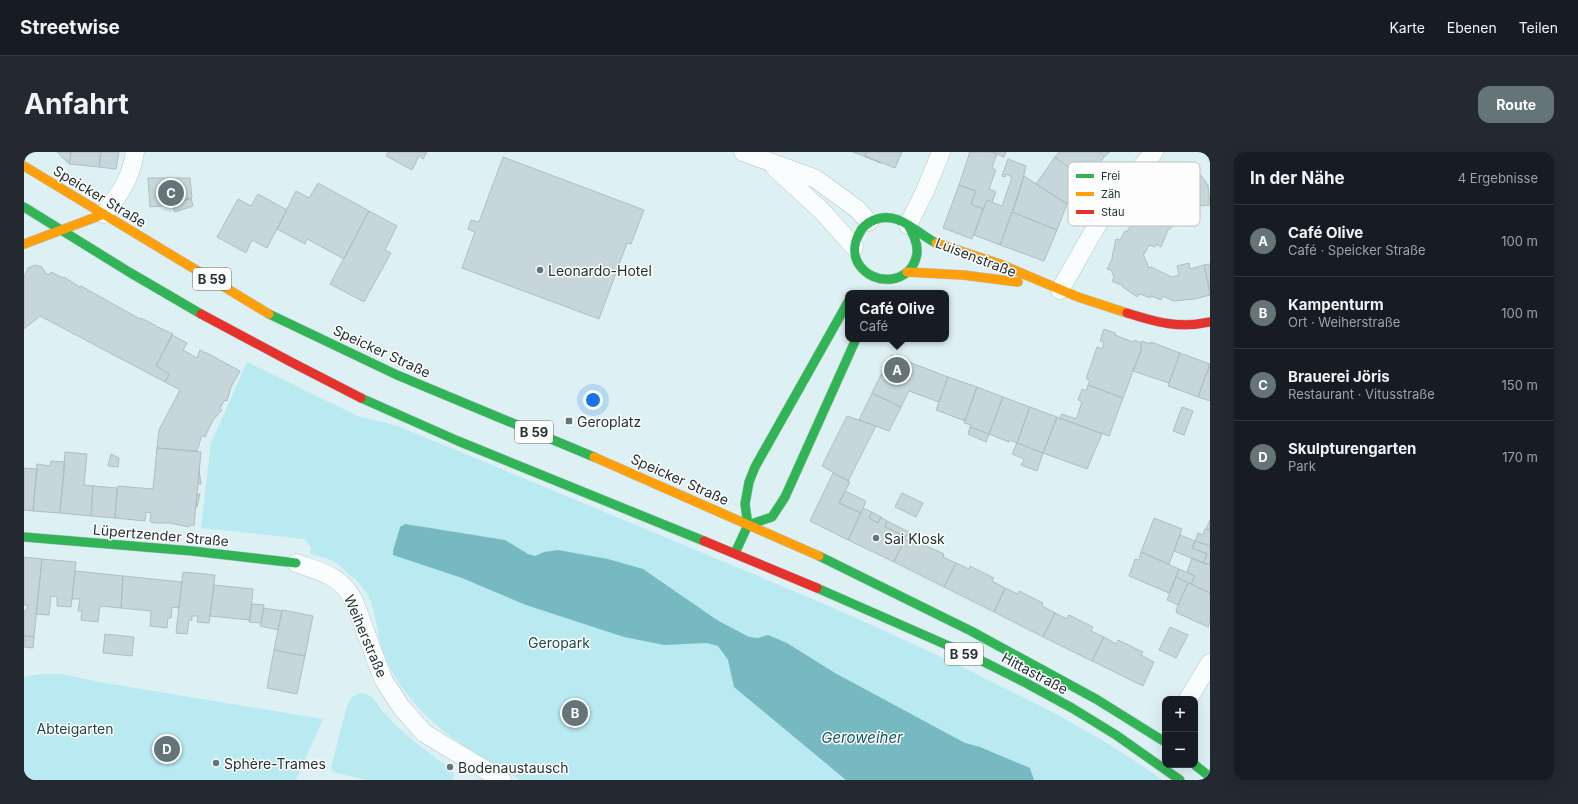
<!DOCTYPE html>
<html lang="de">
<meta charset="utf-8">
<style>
body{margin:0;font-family:Inter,sans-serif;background:#242831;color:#f1f3f6}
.controls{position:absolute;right:12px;bottom:12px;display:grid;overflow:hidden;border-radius:8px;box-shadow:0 4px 16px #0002}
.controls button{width:36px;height:36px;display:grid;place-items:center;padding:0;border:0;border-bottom:1px solid #363941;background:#171b24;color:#f1f3f6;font:20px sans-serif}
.you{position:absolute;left:569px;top:248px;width:14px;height:14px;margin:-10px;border:3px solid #fff;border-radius:50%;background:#1a73e8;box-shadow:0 0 0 6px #1a73e833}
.badge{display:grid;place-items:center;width:26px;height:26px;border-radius:50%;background:#657577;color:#fff;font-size:13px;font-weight:700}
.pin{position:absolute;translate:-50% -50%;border:2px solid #fff;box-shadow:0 1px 4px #0006}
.popup{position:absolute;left:821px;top:138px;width:104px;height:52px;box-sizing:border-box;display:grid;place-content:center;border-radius:8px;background:#171b24;filter:drop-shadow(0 1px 3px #0005);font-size:13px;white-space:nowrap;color:#9ea1a6}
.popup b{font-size:15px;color:#f1f3f6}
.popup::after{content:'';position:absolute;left:50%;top:100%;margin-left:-8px;border:8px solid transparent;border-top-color:#171b24}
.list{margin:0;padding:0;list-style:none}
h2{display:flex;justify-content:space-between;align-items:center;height:52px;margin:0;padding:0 16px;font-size:17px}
h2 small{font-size:13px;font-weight:400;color:#9ea1a6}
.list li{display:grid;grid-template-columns:26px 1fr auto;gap:12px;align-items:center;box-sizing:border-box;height:72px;padding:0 16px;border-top:1px solid #363941}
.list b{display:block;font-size:15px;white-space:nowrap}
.list p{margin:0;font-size:13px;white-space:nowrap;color:#9ea1a6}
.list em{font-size:13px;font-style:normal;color:#9ea1a6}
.map{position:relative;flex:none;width:1186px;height:628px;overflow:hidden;border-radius:12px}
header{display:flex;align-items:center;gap:24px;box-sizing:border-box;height:56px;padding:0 20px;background:#171b24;border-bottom:1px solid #363941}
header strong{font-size:19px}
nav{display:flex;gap:22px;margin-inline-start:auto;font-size:14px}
.intro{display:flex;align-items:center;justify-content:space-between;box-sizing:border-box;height:96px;padding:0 24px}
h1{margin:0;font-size:28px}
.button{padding:10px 18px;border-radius:12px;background:#657577;color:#fff;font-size:14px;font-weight:700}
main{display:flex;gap:24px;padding:0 24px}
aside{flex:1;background:#171b24;border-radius:12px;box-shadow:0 4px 16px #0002}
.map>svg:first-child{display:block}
</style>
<header>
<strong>Streetwise</strong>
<nav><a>Karte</a><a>Ebenen</a><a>Teilen</a></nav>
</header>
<div class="intro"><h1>Anfahrt</h1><a class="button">Route</a></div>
<main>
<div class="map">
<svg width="1186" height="628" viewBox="0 0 1186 628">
<rect width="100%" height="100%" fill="#ddf1f4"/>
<path fill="#b9eaf1" d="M223,210l111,54 37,9c124,51 246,102 370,154 68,28 135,58 201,90 68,33 135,66 196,111h-642c-35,-22 -75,-42 -103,-74 -13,-15 -27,-34 -34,-53 -7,-20 -6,-46 -19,-64 -3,-5 -8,-9 -13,-13 -14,-14 -21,-18 -41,-22l1,-7 -7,-8 -103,-11 10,-85z
M17,522h21l37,8 224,37 -27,61h-272v-103z
M338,541c11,1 16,13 22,20 20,22 44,40 68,56l2,7 -2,4h-85l-34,-8 -2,-5 16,-61c4,-8 6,-12 15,-13z"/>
<path fill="#77b9c1" d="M381,372l100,16 23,14 7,2 9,-4 14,-2 50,9 35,10 74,51 32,17 9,1 10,-3 19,8 48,30 130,70 15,4 50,21 4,12h-188l-112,-93 -6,-27 -10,-14 -11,-3 -43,2 -40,-8 -98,-32 -64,-27 -69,-23v-4l7,-24z"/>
<path fill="#c7d7d9" stroke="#afbec0" d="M33,0h14l-2,12z
M47,0h30l-2,15 -30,-3z
M77,0h18l-3,17 -17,-2z
M364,0h39l-4,7 -4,-3 -7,14 -26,-14z
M829,0h14l-2,4 16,7z
M843,0h35l-7,16 -30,-12z
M946,0h21l6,2 -5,14 4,2 -7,19 7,3 -4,10 -5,-2 -4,9 -12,-5 5,-13 -17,-6z
M967,0h15l-2,5z
M1035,0h40l5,5 -18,24 -31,-24z
M1075,0h11l-6,5z
M479,5l141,53 -13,34 -4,-1 -28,76 -137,-51 13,-36 -7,-3 3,-9 8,2z
M1031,5l31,24 -19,23 -31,-20z
M984,7l18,7 -7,28 -19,51 -26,-10 13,-35 15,6 10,-29 -6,-3 -1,3 -3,-1z
M1167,10l17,23 2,20 -10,1 -32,24 -7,17 -5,-3 -1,3 -6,-2 -4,8 -2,1 6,14 2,-1 21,10 7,-2 -2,-9 12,-3 1,6 14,-4 6,30 -16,4 -20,2 -11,-5 -2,4 -10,-4 -1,2 -10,-4 -3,3 -14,-10v-1l-11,-5 2,-4 -3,-7 -4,-1 6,-12h-1l4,-18 4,1 5,-9 2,1 5,-10 4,2 5,-11 -2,-1 3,-6 10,-8 -2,-2 2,-2 4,6 5,-3 -6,-8z
M1000,24l43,28 -10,26 -45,-18z
M124,26h42l2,20 -20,7 -22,2z
M294,31l51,28 -25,48 -37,-20 -2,5 -28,-15 19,-38 13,7z
M935,33l17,6 -5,13 12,5 -11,30 -29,-11z
M234,42l29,16 -20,38 -15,-8 -6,13 -29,-16 21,-38 13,7z
M167,46l2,8 -18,6 -3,-8z
M345,59l28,15 -12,24 6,3 -27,49 -34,-18z
M988,60l45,18 -13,31 -44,-16z
M1186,112v26l-6,-25z
M11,113l7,2 4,7 3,1 2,-3 12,6 1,-1 16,10 1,-1 59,33 1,-1 14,7 3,3v-1l15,7 -17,32 13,8 -4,8 -125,-66 -16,13v-52l4,-9z
M1080,177l11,4v2l18,7 1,-2 8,3 -2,4 2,1 -19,50 -35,-13 2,-5 -4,-1 11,-32 5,2 2,-7 -4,-1z
M148,183l15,8 -4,7 14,8 3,-8 5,3v-1l35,19 -9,16 -4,14 -2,-1 -5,8 2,2 -9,10 -8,17 -3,-2 -5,16 -40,-3 2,-18 21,-40 -15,-8 4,-8 -13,-8z
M1118,189l8,3 1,-2 29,11 -11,30 -36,-12 9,-23 -2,-1z
M1156,201l30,11 -12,33 -30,-11z
M867,203l57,22 -9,25 -30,-11 -8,16 -29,-14z
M1186,212v37l-12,-4z
M924,225l29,10 -12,34 -29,-11z
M1064,233l35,13 -14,38 -49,-18 2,-4 14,5 6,-17 -4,-2 4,-11 4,2z
M953,235l26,10 -14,37 -19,-7 1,-2 -7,-2z
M848,241l29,14 -12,24 -30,-11z
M979,245l27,10 -13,36 -7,-3 -1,2 -20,-8z
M1006,255l27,10 -14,36 -26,-10z
M1158,255l11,4 -9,24 -11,-4z
M823,264l29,10 -28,55 -26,-15z
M1033,265l45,17 -15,35 -44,-16z
M946,275l19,7 -3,8 -18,-8z
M993,291l26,10 -6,18 -16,-6 3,-6 -12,-5z
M133,296l44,4 -7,74 -4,-1 -1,2 -19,-4h-15l-5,-1 1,-9 -5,-1 -1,9 -30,-3 3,-32 35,3z
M41,300l22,2 -3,31 9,1 -2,30 -31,-3z
M87,302l8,4 -1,9 -10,-1z
M27,309l14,1 -5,51 -27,-2 4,-47 13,2z
M0,316l13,1 -4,42 -9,-1z
M175,318l2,14h-3z
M809,321l17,9 -11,21 22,10 -13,27 -38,-19z
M69,334l24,2 -2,30 -24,-2z
M821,339l21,10 -5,12 -22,-10z
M878,341l21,10 -7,14 -21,-10z
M173,342h3l-3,13h-1z
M839,356l9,4 -3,6 9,5 3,-6 6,4 -2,6 21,10 -12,25 -46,-22z
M848,360l9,5 -3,6 -9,-5z
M1130,366l28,11 -13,35 -28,-12z
M1186,368v10l-4,-1z
M863,369l22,11 -3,5 -21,-10z
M1181,377l5,1v16l-15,-5 3,-8 5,2z
M1156,383l15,6 -3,7 15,6 -4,9 -29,-12z
M881,387l13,7 2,-3 24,11 -1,3 13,6 -12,24 -50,-25z
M1171,389l15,5v19l-7,-2 4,-9 -15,-6z
M1117,400l38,17 -10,24 -40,-17 6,-17 4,1z
M0,405l18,2 -8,78 -10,-1v-25l3,-2 1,-4h-4z
M1168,406l18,7v28l-19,-9 4,-8 -8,-4z
M18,407l34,3 -5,45 -14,-1v-9l-6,-1 -2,19 -13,-1z
M932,411l13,6 1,-3 24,12 -2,3 13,7 -11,24 -50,-25z
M1155,417l16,7 -4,8 -15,-7z
M51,419l48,5 -2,32 -21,-2 -2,16 -17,-2 1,-9h-4l2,-12h-8z
M159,420l32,3 -6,48 -12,-1 1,-6h-6v4h-3l-2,14 -11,-1z
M99,424l59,6 -3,26 -7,-1 -1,11h-3l-1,10 -17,-2 1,-15 -30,-3z
M1152,425l12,6 -10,22 -11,-5z
M1164,431l22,10v29l-2,5 -31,-14 -1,-3z
M190,433l39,4 -3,31 -40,-4z
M981,436l13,6 1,-3 24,12 -1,3 13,7 -12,24 -49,-25z
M228,452l12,1 -3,18 -12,-1z
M240,456l18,3 -4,19 -18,-4z
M258,458l31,6 -8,40 -31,-6z
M1031,461l12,6 2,-4 24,12 -2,4 13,6 -12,24 -49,-24z
M1146,475l18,8 -12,23 -17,-8z
M81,482l29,3 -2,19 -29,-3z
M0,484l10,1 -1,11 -9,-1z
M1080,485l12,7 2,-4 25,12 -2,3 13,7 -11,24 -51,-25z
M250,498l31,6 -8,38 -30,-6z
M540 559a11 11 0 1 1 22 0a11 11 0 1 1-22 0Z"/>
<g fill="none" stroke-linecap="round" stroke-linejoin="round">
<defs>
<path id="street" d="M719,0l73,27 41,30 12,13
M751,16l47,43 32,36
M80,62c17,-22 26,-33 31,-62
M884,73l17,-34 16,-39
M1036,138l45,-79 49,-59
M272,411c25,9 45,12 58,38l29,78 18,28 23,26 78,47
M1164,547l22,-36"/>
<path id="fast" d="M0,55l105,65 72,42
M884,73c5,9 10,18 9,28 -4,31 -44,35 -59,10 -5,-9 -4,-20 1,-29 3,-7 8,-11 15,-14 25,-10 42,13 62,23
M245,162l128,61 197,82
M337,246l97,43 246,100
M724,373l24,-8 13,-20 71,-158
M0,385l168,14 104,12
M711,401l13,-28 -3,-21 4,-22 6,-15 93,-165
M795,404l152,75 125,68 69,43
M793,436l157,69 52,26 46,25 44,27 64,45
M1171,613l15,12"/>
<path id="slow" d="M0,14l245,148
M912,91l64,21 78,33 49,16
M0,92l80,-30
M883,120l56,3 55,7
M570,305l225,99"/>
<path id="jam" d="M1103,161c29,9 52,16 83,9
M177,162l90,48 70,36
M680,389l113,47"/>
</defs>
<use href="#street" stroke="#b4c3c5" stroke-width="19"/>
<use href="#fast" stroke="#b4c3c5" stroke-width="10"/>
<use href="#slow" stroke="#b4c3c5" stroke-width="10"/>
<use href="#jam" stroke="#b4c3c5" stroke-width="10"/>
<use href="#street" stroke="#fafdfd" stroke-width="18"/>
<use href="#fast" stroke="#30b455" stroke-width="9"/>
<use href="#slow" stroke="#ff9f0a" stroke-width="9"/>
<use href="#jam" stroke="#e5322d" stroke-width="9"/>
</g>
<g fill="#657577" stroke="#fdfdfd" stroke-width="1.5">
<circle cx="516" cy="118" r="4"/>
<rect x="541" y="265" width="8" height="8" rx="2"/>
<circle cx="852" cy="386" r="4"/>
<circle cx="192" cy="611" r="4"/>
<circle cx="426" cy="615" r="4"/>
</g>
<g text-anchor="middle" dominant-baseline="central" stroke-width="3" stroke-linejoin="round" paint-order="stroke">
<g fill="#fdfdfd" stroke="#656f70" stroke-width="1">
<rect x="169" y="116" width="38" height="22" rx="3"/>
<rect x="491" y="269" width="38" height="22" rx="3"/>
<rect x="921" y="491" width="38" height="22" rx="3"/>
</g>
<g font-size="13" font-weight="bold" fill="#243234">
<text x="188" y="127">B 59</text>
<text x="510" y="280">B 59</text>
<text x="940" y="502">B 59</text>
</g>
<g font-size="14" fill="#243234" stroke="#fdfdfd">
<text transform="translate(76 44) rotate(31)">Speicker Straße</text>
<text transform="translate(952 105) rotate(21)">Luisenstraße</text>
<text transform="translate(358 199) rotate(25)">Speicker Straße</text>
<text transform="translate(656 327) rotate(24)">Speicker Straße</text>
<text transform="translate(137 383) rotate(5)">Lüpertzender Straße</text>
<text transform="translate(342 484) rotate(67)">Weiherstraße</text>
<text transform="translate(1011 521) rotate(28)">Hittastraße</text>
</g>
<g font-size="14" fill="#243234" stroke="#fdfdfd" text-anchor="start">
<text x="524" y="118">Leonardo-Hotel</text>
<text x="553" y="269">Geroplatz</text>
<text x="860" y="386">Sai KIosk</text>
<text x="200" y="611">Sphère-Trames</text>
<text x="434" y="615">Bodenaustausch</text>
</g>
<g font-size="14" fill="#1f474c" stroke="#fdfdfd">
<text x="535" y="490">Geropark</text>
<text x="51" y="576">Abteigarten</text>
</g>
<g font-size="15" font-style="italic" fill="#125b63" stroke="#fdfdfd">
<text x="838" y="585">Geroweiher</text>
</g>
</g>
<rect x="1044" y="10" width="132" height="64" rx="6" fill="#fdfdfd" stroke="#bcc0c1" stroke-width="1"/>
<rect x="1052" y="22" width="18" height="4" fill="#30b455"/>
<rect x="1052" y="40" width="18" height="4" fill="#ff9f0a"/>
<rect x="1052" y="58" width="18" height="4" fill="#e5322d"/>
<g font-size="11" fill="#243234">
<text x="1077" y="28">Frei</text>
<text x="1077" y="46">Zäh</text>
<text x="1077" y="64">Stau</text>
</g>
</svg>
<div class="controls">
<button>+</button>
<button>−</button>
</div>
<div class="you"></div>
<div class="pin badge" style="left:873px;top:218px">A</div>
<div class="popup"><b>Café Olive</b>Café</div>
<div class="pin badge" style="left:551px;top:561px">B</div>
<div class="pin badge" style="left:147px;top:41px">C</div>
<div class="pin badge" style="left:143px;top:597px">D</div>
</div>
<aside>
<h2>In der Nähe<small>4 Ergebnisse</small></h2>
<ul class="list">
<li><span class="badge">A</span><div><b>Café Olive</b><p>Café · Speicker Straße</p></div><em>100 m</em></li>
<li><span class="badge">B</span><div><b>Kampenturm</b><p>Ort · Weiherstraße</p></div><em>100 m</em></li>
<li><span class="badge">C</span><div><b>Brauerei Jöris</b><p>Restaurant · Vitusstraße</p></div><em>150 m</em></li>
<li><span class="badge">D</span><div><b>Skulpturengarten</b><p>Park</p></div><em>170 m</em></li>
</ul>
</aside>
</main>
